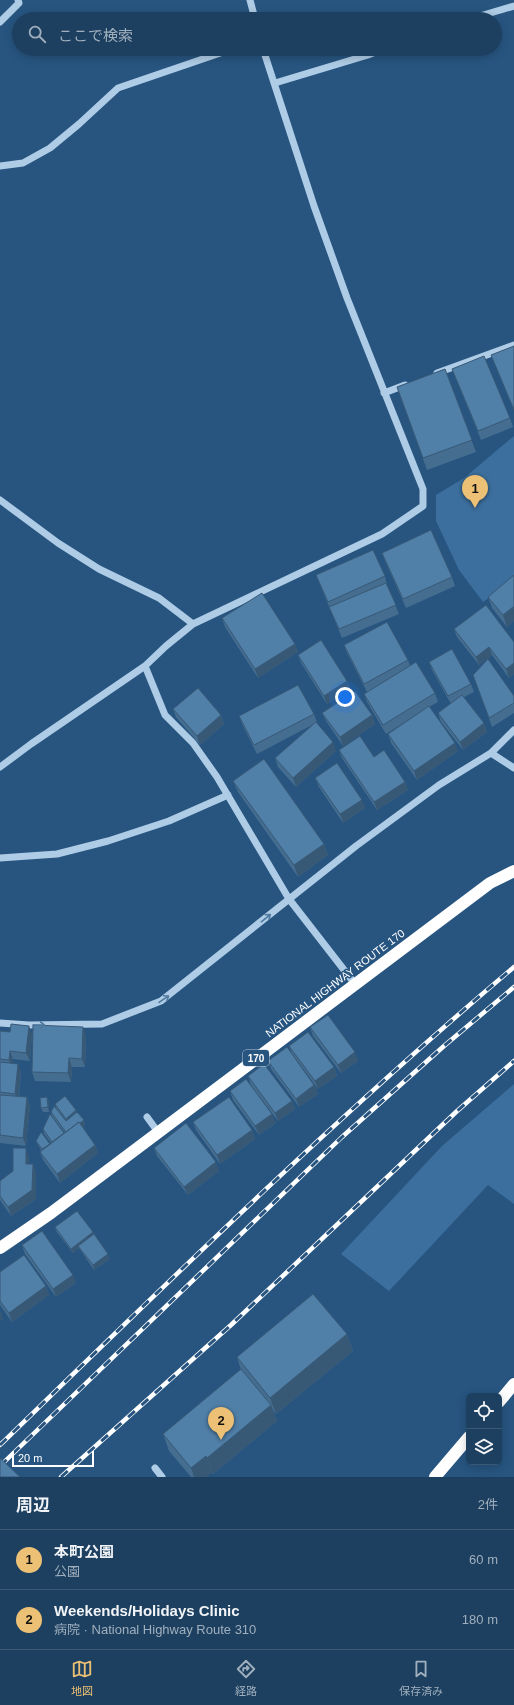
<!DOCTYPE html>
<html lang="ja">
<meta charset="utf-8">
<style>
body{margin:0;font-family:Arial,"Noto Sans JP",sans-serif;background:#254766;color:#f1f3f6}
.controls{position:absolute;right:12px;bottom:12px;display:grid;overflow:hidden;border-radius:6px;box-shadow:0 2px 10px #0003}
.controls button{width:36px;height:36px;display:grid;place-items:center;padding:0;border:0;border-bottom:1px solid #3b5975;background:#1d4060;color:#f1f3f6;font:20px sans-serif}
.scale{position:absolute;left:12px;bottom:10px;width:82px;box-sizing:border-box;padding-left:4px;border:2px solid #fff;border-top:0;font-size:11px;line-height:14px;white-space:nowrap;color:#fff;-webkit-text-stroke:3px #275580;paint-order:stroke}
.you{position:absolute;left:345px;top:697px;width:14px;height:14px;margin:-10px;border:3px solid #fff;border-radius:50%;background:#1a73e8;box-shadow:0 0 0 6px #1a73e833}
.badge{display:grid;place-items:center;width:26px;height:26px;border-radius:50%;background:#edc175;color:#111;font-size:13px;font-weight:700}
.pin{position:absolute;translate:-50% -33px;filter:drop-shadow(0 1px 2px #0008)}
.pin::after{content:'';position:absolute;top:21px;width:14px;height:12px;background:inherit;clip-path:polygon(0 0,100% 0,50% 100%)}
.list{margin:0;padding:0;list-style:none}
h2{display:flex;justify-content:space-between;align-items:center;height:52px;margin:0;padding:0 16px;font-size:17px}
h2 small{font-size:13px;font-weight:400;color:#a0afbd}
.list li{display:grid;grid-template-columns:26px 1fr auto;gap:12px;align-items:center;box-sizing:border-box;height:60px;padding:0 16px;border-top:1px solid #3b5975}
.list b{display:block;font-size:15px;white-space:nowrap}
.list p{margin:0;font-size:13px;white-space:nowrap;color:#a0afbd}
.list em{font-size:13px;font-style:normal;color:#a0afbd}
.icon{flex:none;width:22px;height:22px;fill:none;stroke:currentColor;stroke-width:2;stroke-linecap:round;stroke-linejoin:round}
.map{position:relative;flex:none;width:514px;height:1477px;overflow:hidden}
.search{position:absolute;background:#1d4060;box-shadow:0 2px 10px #0003;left:12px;right:12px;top:12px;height:44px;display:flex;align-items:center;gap:10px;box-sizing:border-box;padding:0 14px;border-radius:22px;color:#a0afbd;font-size:15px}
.sheet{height:172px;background:#1d4060}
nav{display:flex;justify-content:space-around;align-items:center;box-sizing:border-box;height:56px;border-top:1px solid #3b5975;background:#1d4060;font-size:11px;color:#a0afbd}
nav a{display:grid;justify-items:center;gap:2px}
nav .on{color:#edc175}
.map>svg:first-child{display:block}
</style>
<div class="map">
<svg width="514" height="1477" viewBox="0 0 514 1477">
<rect width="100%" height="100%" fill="#275580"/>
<path fill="#3c6f9d" d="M514,436v144l-31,22 -24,-32 -23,-49v-26l28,-17z
M514,1084v120l-26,-19 -99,106 -48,-37 101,-108z"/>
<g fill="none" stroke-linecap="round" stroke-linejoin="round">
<path stroke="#afcce6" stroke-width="7" d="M250,0l5,19
M470,19l44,-13
M0,22l19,-19 -1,-3
M275,83l93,-28 15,-6
M0,166l23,-3 27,-15 29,-24 39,-36 114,-39
M437,373l77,-28
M384,393l21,-8
M0,500l58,43 41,26 60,29 34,26
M145,666l20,49 28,28 24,34 72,122 66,85
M491,753l23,15
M0,767l31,-23 114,-78 21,-20 27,-22 189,-90 41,-28v-17l-76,-191 -33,-92 -51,-157
M0,858l57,-4 51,-13 61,-20 59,-26
M0,1023l29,2 73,-1 59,-23 195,-155 83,-61 52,-32 23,-23
M147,1117l11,15
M155,1468l7,9"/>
<path stroke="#fff" stroke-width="12" d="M0,1248l51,-35 439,-330 24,-12
M499,1402l15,-18
M435,1477l34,-40"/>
<defs>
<path id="rail" d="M0,1445c168,-163 335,-327 514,-478
M0,1466l342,-329 102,-91 70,-59
M61,1477l170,-152 225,-213 58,-51"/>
</defs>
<use href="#rail" stroke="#fff" stroke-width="4.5"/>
<use href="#rail" stroke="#275580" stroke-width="3" stroke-dasharray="9" stroke-linecap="butt"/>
</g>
<path fill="#456d90" d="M445,369l31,83 -49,18 -30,-83z
M452,369l58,49 3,9 -32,13z
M382,553l70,24 3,9 -49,22 -21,-47z
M316,575l69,1 2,9 12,29 -57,24z
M514,575v46l-7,6 -15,-19 -4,-11z
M222,618l73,26 3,8 -40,26 -33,-51z
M454,629l60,13v32l-5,4 -17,-23 -13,10 -22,-28z
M344,645l64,15 2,6 25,27 3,9 -9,5 29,44 -41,29 -26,-37 -3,-9 22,-15 -24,15 -19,-32 -3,-8 3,-2 -20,-39z
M298,655l49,26 3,8 -23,15 -26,-41z
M429,662l42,22 3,8 -10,5 20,26 3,9 -24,18 -22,-28 -3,-9 13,-9 -19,-34z
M473,675l41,21v17l-22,14z
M173,709l48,6 3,9 -24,21 -24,-28z
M322,713l50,2 3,9 -32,22 -17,-25z
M314,714l3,8 -1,1 20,28 -40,36 -18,-20 -3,-9 39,-34 -57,30 -15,-30 -3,-8z
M339,750l35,7 31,25 3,8 -31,20 -35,-52z
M315,778l50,30 -22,15 -24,-36z
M233,781l91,63 4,11 -30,22 -60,-85z
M310,1027l48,34 -17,12 -28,-37z
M0,1031l32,3 -2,27 -17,-2 -1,4 9,9 -2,25h8l3,9 -4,40 -26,-3z
M86,1036l-1,31h-13l-1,15 -36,-1 -3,-9z
M289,1046l45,21 3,9 -19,13 -26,-35z
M268,1061l46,24 4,9 -19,13 -28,-38z
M248,1076l44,25 3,8 -17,12 -19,-25 17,27 -17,12 -26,-35 -3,-9 21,-6z
M47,1097l2,5v10h-6l-2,-4z
M55,1104l21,6 1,2 7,8 1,5 -2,2 12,18 3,8 -38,30 -17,-23 -3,-8 1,-2 -3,-5 -2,-4 14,3 1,-1 -7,-9 -1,-5 22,4 -13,-16 -1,-5 5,-4z
M193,1122l59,8 3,9 -35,25 -24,-34z
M154,1148l65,23 -31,24 -31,-39z
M29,1156v8l7,8v27l-25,17 -11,-16v-19l13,-10z
M55,1227l38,5 17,27 -16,11 -15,-22 -6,5 -17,-22z
M22,1245l54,38 -20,14 -31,-43z
M0,1272l46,14 3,9 -37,27 -12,-17z
M347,1334l6,17 -77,63 -3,-4 4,11 -64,53 -1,-2 -6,5h-15l-22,-26 -6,-17 78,-64 -4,-13z"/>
<path fill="#385976" d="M513,607l1,3v11l-7,6 -4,-12z
M295,644l3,8 -40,26 -3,-9z
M489,647l3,8 -13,10 -3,-8z
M514,663v11l-5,4 -3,-9z
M347,681l3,8 -23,15 -3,-8z
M221,715l3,9 -24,21 -3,-9z
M372,715l3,9 -32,22 -3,-9z
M484,723l3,9 -24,18 -3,-8z
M333,742l3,9 -40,36 -3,-9z
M455,743l3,8 -41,29 -3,-9z
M405,782l3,8 -31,20 -3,-8z
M362,800l3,8 -22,15 -3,-9z
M324,844l4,11 -30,22 -4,-12z
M29,1026l3,8 -2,27 -4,-8z
M83,1027l3,9 -1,31 -3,-8z
M10,1051l3,8 -1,9 -3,-8z
M355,1052l3,9 -17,12 -3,-8z
M69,1058l3,9 -1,15 -3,-9z
M18,1064l3,8 -3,30 -3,-8z
M334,1067l3,9 -19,13 -3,-8z
M314,1085l4,9 -19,13 -3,-8z
M27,1097l3,9 -4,40 -3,-8z
M47,1097l2,5v10l-1,-5z
M292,1101l3,8 -17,12 -3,-8z
M76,1110l2,5 -10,8 -2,-4z
M272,1114l4,9 -17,12 -4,-9z
M84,1120l1,5 -16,13 -2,-5z
M252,1130l3,9 -35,25 -3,-9z
M95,1145l3,8 -38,30 -3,-9z
M26,1148l3,8v17l-3,-9z
M216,1162l3,9 -31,24 -4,-8z
M33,1164l3,8v27l-25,17 -3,-9z
M93,1232l2,5 -17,9 1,2 -6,5 -2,-4z
M108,1254l2,5 -16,11 -1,-5z
M73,1275l3,8 -20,14 -3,-8z
M46,1286l3,9 -37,27 -3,-9z
M0,1310l3,9 -3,2z
M347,1334l6,17 -77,63 -6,-16z
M271,1405l6,16 -64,53 -6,-16z
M206,1456l6,16 -6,5h-12l-3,-9z"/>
<path fill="#507fa8" stroke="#385976" d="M514,346v64l-23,-55z
M484,356l26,62 -32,13 -26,-62z
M445,369l27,71 -49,18 -26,-71z
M431,530l21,47 -49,22 -21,-46z
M373,550l12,26 -57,26 -12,-27z
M514,575v33l-1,-1 -10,8 -15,-18z
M386,583l10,22 -57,24 -10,-22z
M262,593l33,51 -40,25 -33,-51z
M486,605l28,37v21l-8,6 -17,-22 -13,10 -22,-28z
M387,622l21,38 -44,24 -20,-39z
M321,640l26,41 -23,15 -26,-41z
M452,649l19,35 -23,12 -19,-34z
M488,659l26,37v7l-25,15 -16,-43z
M416,662l19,31 -52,32 -19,-31z
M298,685l16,29 -60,31 -15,-29z
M198,688l23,27 -24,21 -24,-27z
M355,691l17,24 -32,22 -18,-24z
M462,695l22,28 -24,19 -22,-29z
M429,706l26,37 -41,28 -26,-37z
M316,722l17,20 -40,36 -18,-20z
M360,736l14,21 10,-7 21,32 -31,20 -35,-52z
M264,759l60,85 -30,21 -61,-84z
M337,763l25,37 -22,14 -25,-36z
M328,1015l27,37 -17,13 -28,-38z
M11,1024l18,2 -3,27 -16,-2 -1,9 -9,-1v-28l10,1z
M33,1025l50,2 -1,32 -13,-1 -1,15 -36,-1z
M308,1032l26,35 -19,14 -26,-35z
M287,1047l27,38 -18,14 -28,-38z
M0,1062l18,2 -3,30 -15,-2z
M264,1064l28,37 -17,12 -27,-37z
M246,1079l26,35 -17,12 -25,-35z
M0,1095l27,2 -4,41 -23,-3z
M65,1096l11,14 -10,9 -11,-15z
M47,1097l1,10 -7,1 -1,-10z
M229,1097l23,33 -35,25 -24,-33z
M54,1106l12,15 11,-9 7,8 -4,3 -1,-1 -13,10 -15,-20z
M50,1114l14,19 -12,9 -9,-13z
M79,1122l16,23 -38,29 -17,-22z
M186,1123l30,39 -32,25 -30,-39z
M41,1132l9,12 -8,5 -6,-8z
M13,1148h13v16h7l-1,26 -24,17 -8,-11v-15l13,-10z
M77,1211l16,21 -22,17 -16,-22z
M42,1231l31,44 -20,14 -31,-44z
M94,1234l14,20 -15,11 -15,-19z
M24,1255l22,31 -37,27 -9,-12v-29z
M313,1294l34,40 -77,64 -33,-41z
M241,1369l30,36 -64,53 -1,-2 -15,12 -28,-34z
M0,1458l20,19h-20z"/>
<defs><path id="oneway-shaft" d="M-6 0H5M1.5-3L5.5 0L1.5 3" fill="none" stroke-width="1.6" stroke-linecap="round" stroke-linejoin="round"/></defs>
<g stroke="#50799f">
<use href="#oneway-shaft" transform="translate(266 918) rotate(-39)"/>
<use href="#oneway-shaft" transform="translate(164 999) rotate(-34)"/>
<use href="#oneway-shaft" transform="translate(39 1025)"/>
</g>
<g text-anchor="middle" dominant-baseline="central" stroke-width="3" stroke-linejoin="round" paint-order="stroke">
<rect fill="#275580" stroke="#beccd9" stroke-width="1" x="243" y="1050" width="26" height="16" rx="3"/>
<g font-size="10" font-weight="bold" fill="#fff">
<text x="256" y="1058">170</text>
</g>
<g font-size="11" fill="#fff" stroke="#275580">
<text transform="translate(335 983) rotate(-37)">NATIONAL HIGHWAY ROUTE 170</text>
</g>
</g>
</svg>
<div class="controls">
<button><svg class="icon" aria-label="locate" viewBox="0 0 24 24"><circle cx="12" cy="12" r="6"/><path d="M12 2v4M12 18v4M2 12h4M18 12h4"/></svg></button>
<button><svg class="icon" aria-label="layers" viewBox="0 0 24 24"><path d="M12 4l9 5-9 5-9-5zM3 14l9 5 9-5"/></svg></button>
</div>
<div class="scale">20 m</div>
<div class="you"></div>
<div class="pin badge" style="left:475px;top:508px">1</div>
<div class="pin badge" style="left:221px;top:1440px">2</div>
<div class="search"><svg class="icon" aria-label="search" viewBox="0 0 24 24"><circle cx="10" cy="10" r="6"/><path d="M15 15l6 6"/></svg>ここで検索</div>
</div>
<section class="sheet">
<h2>周辺<small>2件</small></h2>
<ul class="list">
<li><span class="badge">1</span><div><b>本町公園</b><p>公園</p></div><em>60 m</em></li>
<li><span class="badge">2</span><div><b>Weekends/Holidays Clinic</b><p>病院 · National Highway Route 310</p></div><em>180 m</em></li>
</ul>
</section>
<nav>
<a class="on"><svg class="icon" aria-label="map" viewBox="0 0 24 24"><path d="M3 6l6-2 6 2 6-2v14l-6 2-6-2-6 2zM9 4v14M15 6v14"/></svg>地図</a>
<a><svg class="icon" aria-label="directions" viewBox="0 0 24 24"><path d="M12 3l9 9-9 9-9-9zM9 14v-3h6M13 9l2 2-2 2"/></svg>経路</a>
<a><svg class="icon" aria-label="saved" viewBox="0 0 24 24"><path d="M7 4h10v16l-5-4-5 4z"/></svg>保存済み</a>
</nav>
